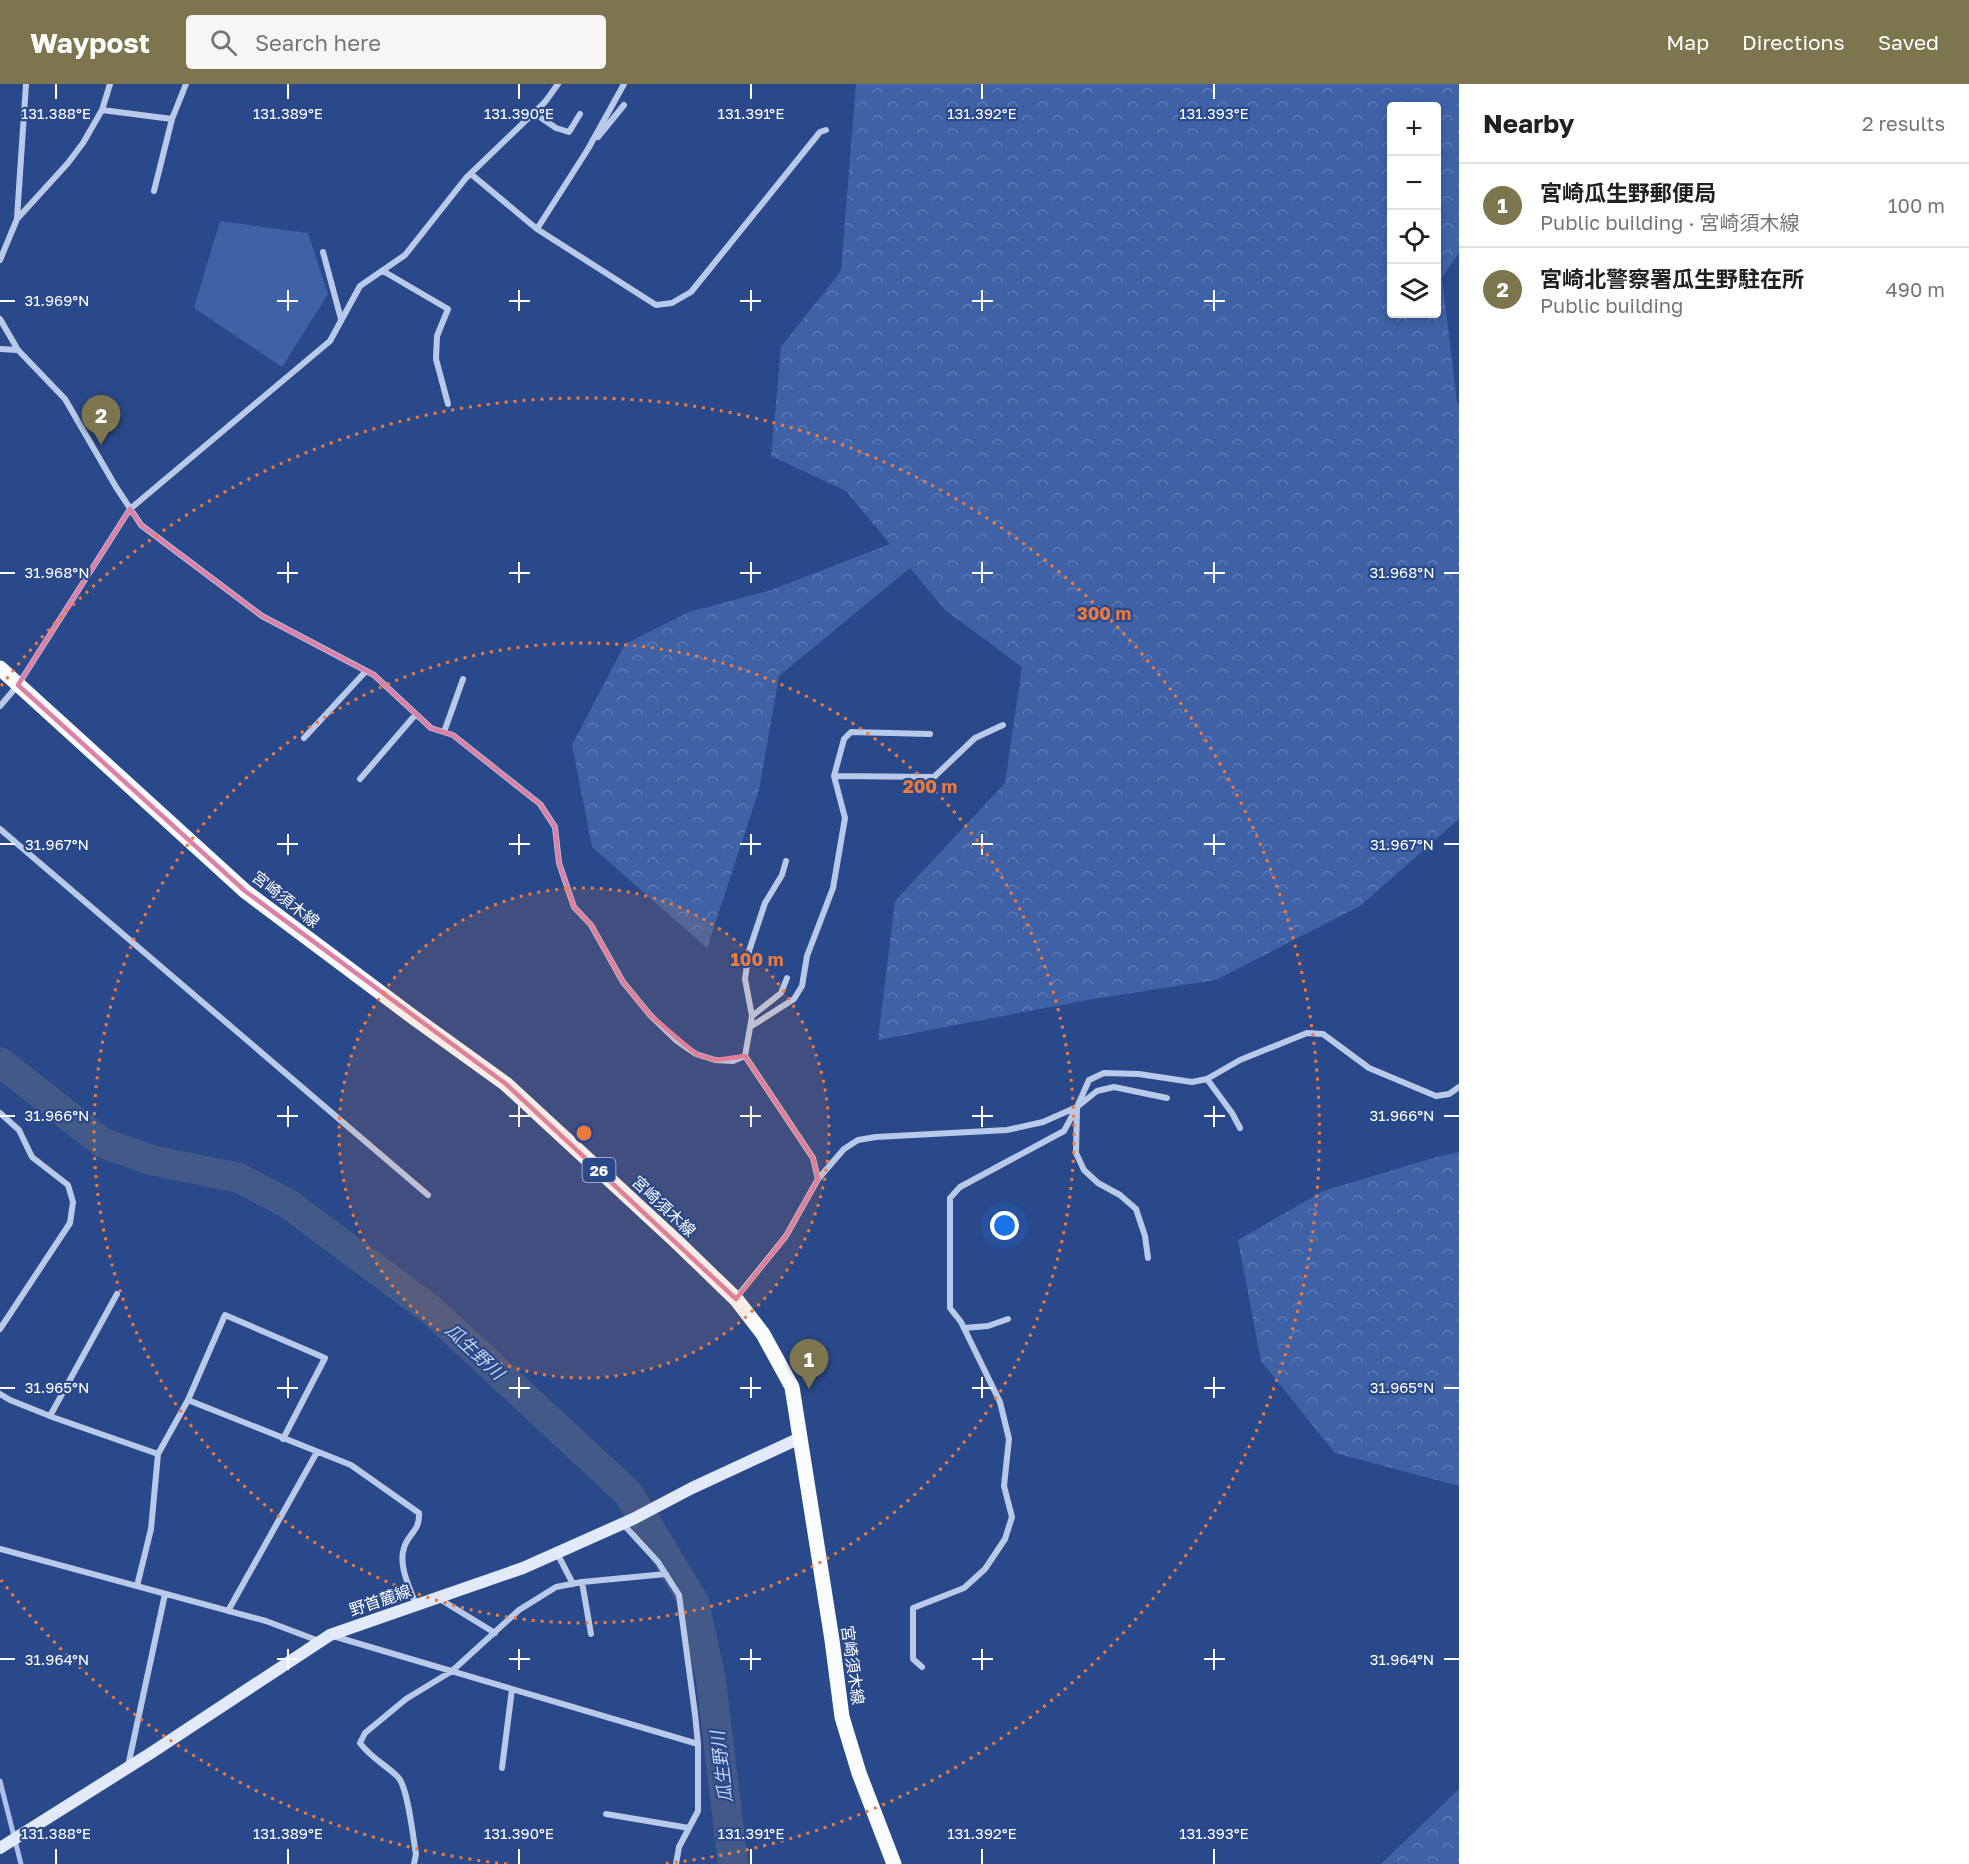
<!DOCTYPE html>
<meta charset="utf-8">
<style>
body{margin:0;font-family:"Golos Text","Noto Sans JP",sans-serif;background:#f6f6f6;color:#202124}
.controls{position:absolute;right:18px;top:18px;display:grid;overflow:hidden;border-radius:6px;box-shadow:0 3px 9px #0003}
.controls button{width:54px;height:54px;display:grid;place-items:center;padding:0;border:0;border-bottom:2px solid #e0e0e0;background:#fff;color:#202124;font:30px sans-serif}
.you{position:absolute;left:1005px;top:1142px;width:21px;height:21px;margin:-15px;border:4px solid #fff;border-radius:50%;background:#1a73e8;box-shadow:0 0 0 9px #1a73e833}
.badge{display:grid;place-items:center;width:39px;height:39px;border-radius:50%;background:#7d754d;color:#fff;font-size:20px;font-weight:700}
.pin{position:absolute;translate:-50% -50px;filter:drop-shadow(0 2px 3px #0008)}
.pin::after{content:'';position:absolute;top:32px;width:21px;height:18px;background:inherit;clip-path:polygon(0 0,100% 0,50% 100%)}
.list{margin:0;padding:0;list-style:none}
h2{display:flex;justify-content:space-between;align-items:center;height:78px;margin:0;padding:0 24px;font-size:26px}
h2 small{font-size:20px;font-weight:400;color:#757577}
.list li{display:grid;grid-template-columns:39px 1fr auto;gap:18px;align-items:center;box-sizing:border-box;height:84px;padding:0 24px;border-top:2px solid #e0e0e0}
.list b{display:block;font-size:22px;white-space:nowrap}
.list p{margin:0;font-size:20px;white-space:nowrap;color:#757577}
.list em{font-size:20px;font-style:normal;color:#757577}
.icon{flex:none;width:33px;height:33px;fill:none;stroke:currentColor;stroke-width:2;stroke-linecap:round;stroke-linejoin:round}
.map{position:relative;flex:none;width:1459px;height:1780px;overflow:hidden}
header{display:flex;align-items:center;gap:36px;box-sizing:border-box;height:84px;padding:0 30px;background:#7d754d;color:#fff}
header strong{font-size:28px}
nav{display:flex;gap:33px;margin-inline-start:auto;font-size:21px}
.search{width:420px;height:54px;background:#f6f6f6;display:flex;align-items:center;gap:15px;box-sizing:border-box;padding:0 21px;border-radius:6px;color:#757577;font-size:22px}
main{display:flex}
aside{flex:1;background:#fff}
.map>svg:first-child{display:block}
</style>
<header>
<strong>Waypost</strong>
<div class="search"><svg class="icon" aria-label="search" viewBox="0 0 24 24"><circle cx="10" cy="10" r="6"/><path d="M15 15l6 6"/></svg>Search here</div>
<nav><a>Map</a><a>Directions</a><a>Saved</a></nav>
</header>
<main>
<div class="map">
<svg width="1459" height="1780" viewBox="0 0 1459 1780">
<defs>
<pattern id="forest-crowns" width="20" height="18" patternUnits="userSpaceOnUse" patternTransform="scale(1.5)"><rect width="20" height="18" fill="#3f62a6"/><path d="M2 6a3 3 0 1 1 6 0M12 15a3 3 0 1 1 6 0" fill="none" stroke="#5c7ab3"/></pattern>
</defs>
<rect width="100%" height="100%" fill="#2a498a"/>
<path fill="#3f62a6" d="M220,137l88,12 20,61 -46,73 -88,-59z"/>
<path fill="url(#forest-crowns)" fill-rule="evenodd" d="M856,0h603v169l-17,25 15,124 2,3v414l-99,87 -144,74 -129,20 -209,40 17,-139 110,-118 17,-116 -77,-57 -35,-42 -131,108 -20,114 -52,158 -115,-101 -20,-102 53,-101 64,-32 82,-22 119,-46 -44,-53 -75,-35 10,-109 60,-76zM1392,22h44v208h-44z
M1459,1068v334l-124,-33 -74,-92 -23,-121 85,-49 117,-35z
M1459,1705v75h-78z"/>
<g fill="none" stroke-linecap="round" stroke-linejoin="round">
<path stroke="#adc2e9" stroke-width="5" d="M0,1697l21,83"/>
<path stroke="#435987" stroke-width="30" d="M0,978l103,81 48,17 88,18 48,25 144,107 197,183 66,109 17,78 22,184"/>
<path stroke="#b8c9e9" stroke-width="6" d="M102,26l70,9 -18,72
M534,29l22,15 13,4 11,-18
M172,35l14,-35
M598,53l26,-32
M471,90l66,55 51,-80 36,-65
M17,134l9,-134
M537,145l119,76 16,-2 19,-11 129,-160 6,-2
M323,168l18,67
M0,176l17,-41 51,-56 15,-20 19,-33 8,-26
M383,187l65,38 -11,27 -1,23 12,45
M0,235l18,31 47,49 51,88 25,38 121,91 112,59 57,53 22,7 87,69 15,23 4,36 15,44 17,18 32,57 27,33 27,26 19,13 19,6 18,1 12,-5 68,102 5,21
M0,265l18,1
M0,622l18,-21 112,-176 200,-168 30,-55 45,-31 61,-77 79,-76 13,-18
M444,648l19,-53
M304,654l62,-67
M834,692l100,1 41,-39 28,-13
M360,695l56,-65
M0,745l428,366
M752,932l29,-23 6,-15
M750,943l44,-28 8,-13 5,-30 26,-68 12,-70 -11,-42 10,-37 7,-7 79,2
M745,972l7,-40 -7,-37 4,-28 16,-48 17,-28 4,-14
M1207,995l25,34 8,15
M1077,1024l-1,45 8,17 14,13 22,12 16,14 9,27 3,22
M0,1029l19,17 13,27 36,28 5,17 -3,21 -70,106
M736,1214l50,-62 32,-57 26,-30 14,-9 18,-3 131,-7 36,-8 34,-15 20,-16 17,-4 53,11
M964,1244l24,-2 20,-7
M0,1310l10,6 45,18 103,36 -7,75 -14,57
M188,1316l163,65 68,48c1,19 -11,20 -15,35 -6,18 6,40 12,57
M50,1332l67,-122
M158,1370l30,-54 37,-85 100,43 -42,81
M623,1440l35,38 21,33 16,119 3,30v67l-19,36 -3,17
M0,1465l266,72 53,20
M557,1469l16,31
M582,1498l9,52
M438,1514l57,35
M228,1527l89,-159
M333,1552l365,108
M922,1583l-9,-8v-51l51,-20 21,-19 20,-30 7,-22 -8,-31 5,-47 -9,-37 -39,-80 -11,-14v-110l10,-11 104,-56 13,-24 12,-27 15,-7 35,1 53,8 15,-3 33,-19 67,-27 16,1 46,34 67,28 13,-2 10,-7
M128,1682l37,-172
M502,1684l10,-79
M606,1730l83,14
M414,1780l2,-10c-3,-16 -8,-67 -18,-77 -12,-12 -27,-19 -38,-34l5,-10 41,-34 46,-28 67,-61 37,-23 26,-5 84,-8"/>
<path stroke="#e2e9f8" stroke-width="12" d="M0,1764l151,-95 179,-118 193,-67 110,-49 59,-31 108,-50"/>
<path stroke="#fafcfe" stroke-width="15" d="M0,584l245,223 168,126 93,67 171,158 59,57 27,35 29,53 40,253 10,77 17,56 35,91"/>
</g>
<path fill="none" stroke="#dd80a5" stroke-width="4.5" stroke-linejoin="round" d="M130,425l11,16 121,91 112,59 57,53 22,7 87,69 15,23 4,36 15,44 17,18 32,57 27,33 46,39 19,6 30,-4 68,102 5,21 -32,57 -50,63 -230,-215 -261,-193 -227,-206z"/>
<path fill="none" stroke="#fff" stroke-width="2" d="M56,0v15M288,0v15M519,0v15M751,0v15M982,0v15M1214,0v15M288,206v21M519,206v21M751,206v21M982,206v21M1214,206v21M0,217h15M277,217h21M509,217h21M740,217h21M972,217h21M1204,217h21M288,478v21M519,478v21M751,478v21M982,478v21M1214,478v21M0,489h15M277,489h21M509,489h21M740,489h21M972,489h21M1204,489h21M1444,489h15M288,750v21M519,750v21M751,750v21M982,750v21M1214,750v21M0,760h15M277,760h21M509,760h21M740,760h21M972,760h21M1204,760h21M1444,760h15M288,1022v21M519,1022v21M751,1022v21M982,1022v21M1214,1022v21M0,1032h15M277,1032h21M509,1032h21M740,1032h21M972,1032h21M1204,1032h21M1444,1032h15M288,1293v21M519,1293v21M751,1293v21M982,1293v21M1214,1293v21M0,1304h15M277,1304h21M509,1304h21M740,1304h21M972,1304h21M1204,1304h21M1444,1304h15M288,1565v21M519,1565v21M751,1565v21M982,1565v21M1214,1565v21M0,1575h15M277,1575h21M509,1575h21M740,1575h21M972,1575h21M1204,1575h21M1444,1575h15M56,1765v15M288,1765v15M519,1765v15M751,1765v15M982,1765v15M1214,1765v15"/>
<circle cx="584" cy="1049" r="245" fill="#ed7a3d" fill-opacity=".12"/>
<g fill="none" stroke="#ed7a3d" stroke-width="3" stroke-dasharray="3 6">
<circle cx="584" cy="1049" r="245"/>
<circle cx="584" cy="1049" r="490"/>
<path d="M507 1780A735 735 0 0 1 1 1496M1 602A735 735 0 1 1 661 1780"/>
</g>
<g text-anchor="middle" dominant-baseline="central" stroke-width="4.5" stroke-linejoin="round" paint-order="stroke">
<rect fill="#2a498a" stroke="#bfc8dc" stroke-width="1.5" x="582.5" y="1074" width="33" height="24" rx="4.5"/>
<g font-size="15" font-weight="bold" fill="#fff">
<text x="599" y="1086">26</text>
</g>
<g font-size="16" fill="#fff" stroke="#2a498a">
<text transform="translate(286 815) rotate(38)">宮崎須木線</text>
<text transform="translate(664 1122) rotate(43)">宮崎須木線</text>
<text transform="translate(380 1516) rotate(-19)">野首麓線</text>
<text transform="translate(853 1581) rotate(82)">宮崎須木線</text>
</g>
<g font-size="18" font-style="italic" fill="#c4d3f0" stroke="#2a498a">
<text transform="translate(475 1267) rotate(43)">瓜生野川</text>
<text transform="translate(721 1683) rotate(-97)">瓜生野川</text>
</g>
</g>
<g font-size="15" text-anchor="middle" fill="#fff" stroke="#2a498a" stroke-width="4.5" stroke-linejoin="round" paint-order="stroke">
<text x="56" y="35">131.388°E</text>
<text x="288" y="35">131.389°E</text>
<text x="519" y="35">131.390°E</text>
<text x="751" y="35">131.391°E</text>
<text x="982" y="35">131.392°E</text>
<text x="1214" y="35">131.393°E</text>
<text x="57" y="222">31.969°N</text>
<text x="57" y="494">31.968°N</text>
<text x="1402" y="494">31.968°N</text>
<text x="57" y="766">31.967°N</text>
<text x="1402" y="766">31.967°N</text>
<text x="57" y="1037">31.966°N</text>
<text x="1402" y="1037">31.966°N</text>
<text x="57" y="1309">31.965°N</text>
<text x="1402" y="1309">31.965°N</text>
<text x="57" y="1581">31.964°N</text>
<text x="1402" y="1581">31.964°N</text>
<text x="56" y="1755">131.388°E</text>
<text x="288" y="1755">131.389°E</text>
<text x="519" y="1755">131.390°E</text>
<text x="751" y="1755">131.391°E</text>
<text x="982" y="1755">131.392°E</text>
<text x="1214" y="1755">131.393°E</text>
</g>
<circle cx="584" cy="1049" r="9" fill="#ed7a3d" stroke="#2a498a" stroke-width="3"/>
<g font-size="18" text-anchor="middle" font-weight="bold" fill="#ed7a3d" stroke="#2a498a" stroke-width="4.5" stroke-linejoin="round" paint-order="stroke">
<text x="1104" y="536">300 m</text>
<text x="930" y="709">200 m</text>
<text x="757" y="882">100 m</text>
</g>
</svg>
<div class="controls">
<button>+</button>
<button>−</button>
<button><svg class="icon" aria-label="locate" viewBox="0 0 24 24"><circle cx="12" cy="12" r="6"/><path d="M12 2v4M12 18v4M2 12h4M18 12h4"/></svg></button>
<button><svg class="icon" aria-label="layers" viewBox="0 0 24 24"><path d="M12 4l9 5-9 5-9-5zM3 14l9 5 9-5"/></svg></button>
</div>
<div class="you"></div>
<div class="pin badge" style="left:809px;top:1305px">1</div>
<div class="pin badge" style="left:101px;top:361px">2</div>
</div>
<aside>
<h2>Nearby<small>2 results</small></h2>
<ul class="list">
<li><span class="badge">1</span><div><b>宮崎瓜生野郵便局</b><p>Public building · 宮崎須木線</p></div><em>100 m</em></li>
<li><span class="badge">2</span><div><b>宮崎北警察署瓜生野駐在所</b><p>Public building</p></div><em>490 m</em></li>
</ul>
</aside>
</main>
